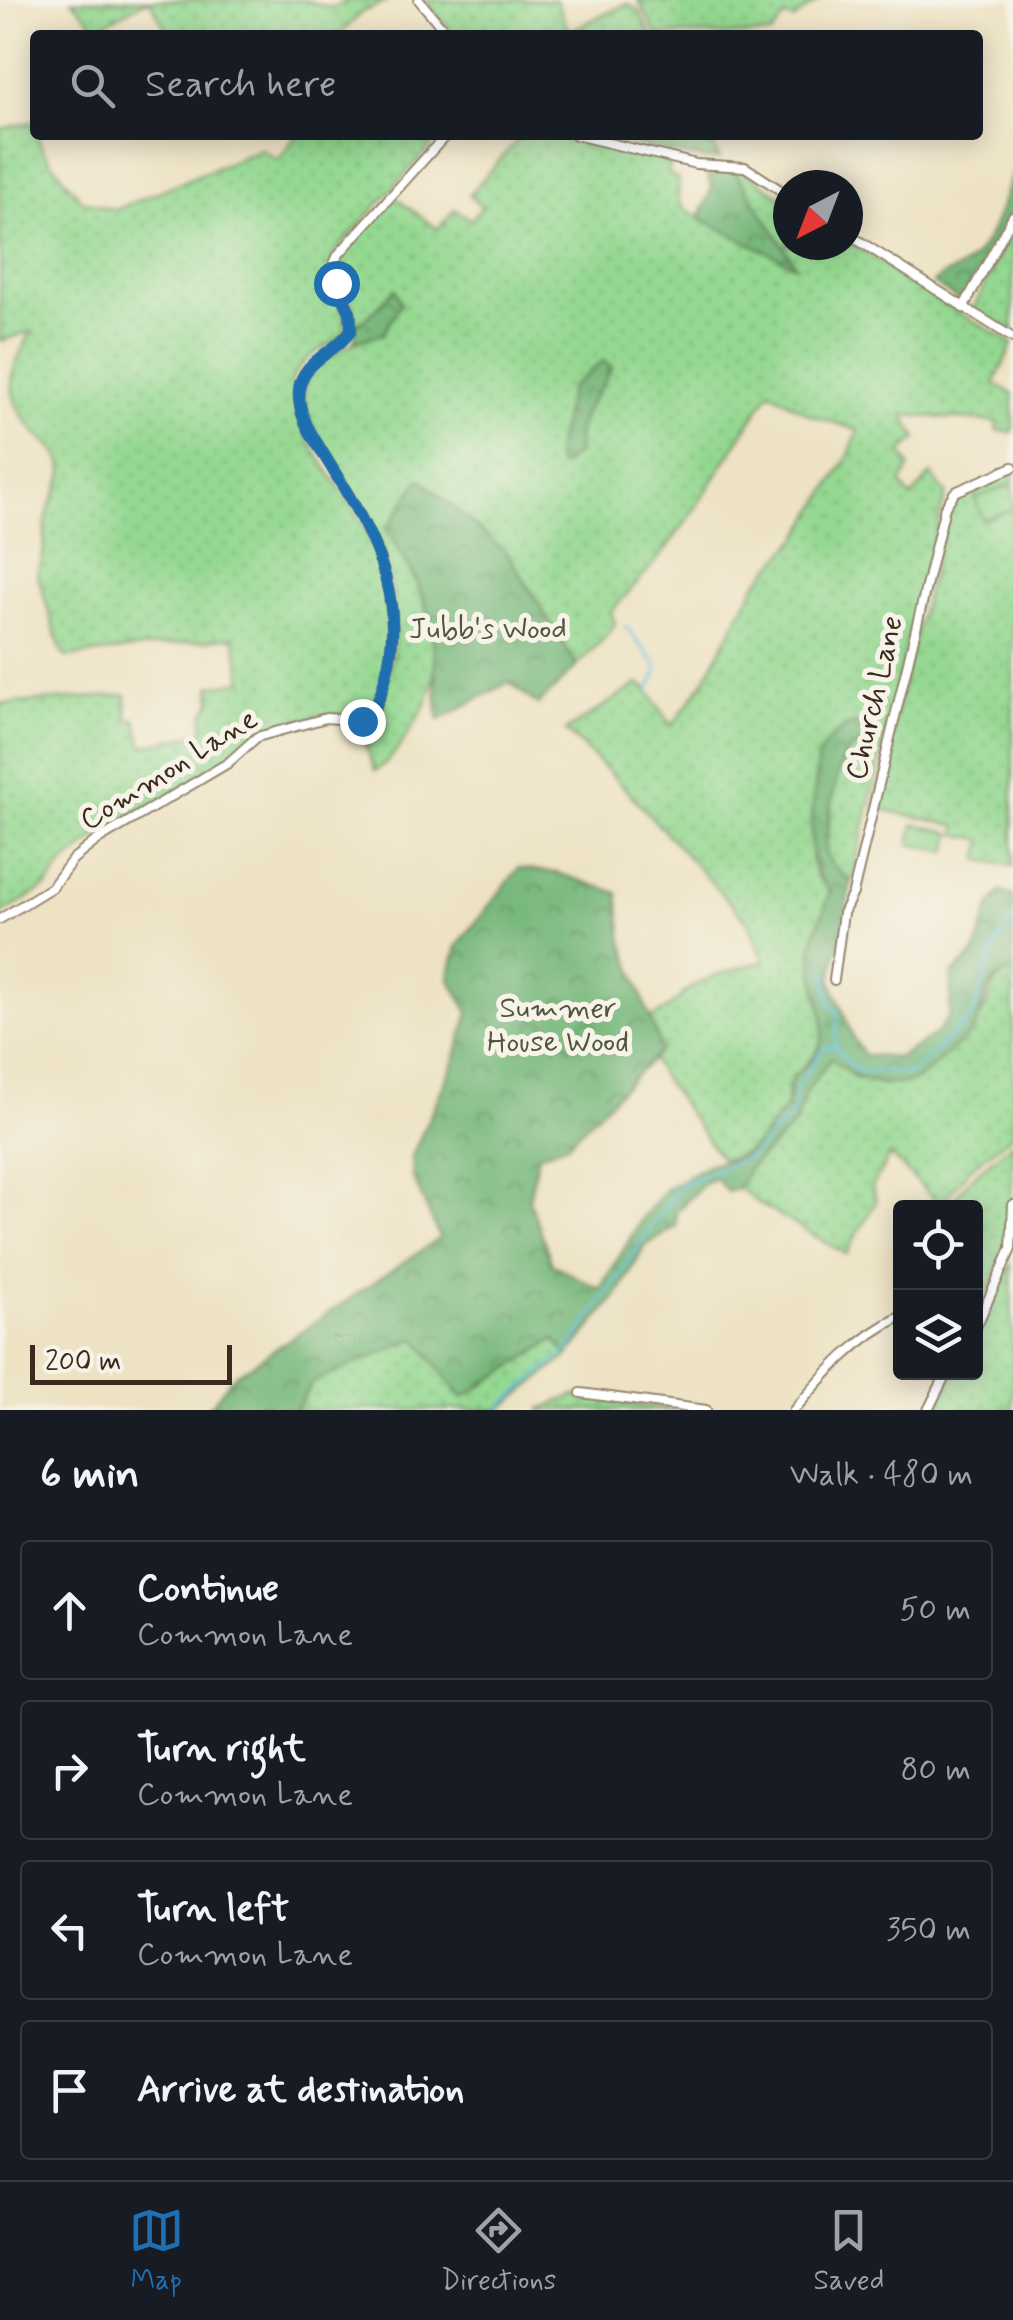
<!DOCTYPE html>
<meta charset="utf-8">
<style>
body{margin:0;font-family:Mynerve,sans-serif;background:#20242c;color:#f1f3f6}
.controls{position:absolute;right:30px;bottom:30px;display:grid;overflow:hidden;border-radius:10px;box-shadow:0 5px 25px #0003}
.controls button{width:90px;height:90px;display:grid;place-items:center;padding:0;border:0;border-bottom:2px solid #363941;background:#171b24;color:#f1f3f6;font:50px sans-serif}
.compass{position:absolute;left:773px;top:170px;width:90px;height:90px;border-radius:50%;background:#171b24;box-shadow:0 5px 25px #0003;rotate:222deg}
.scale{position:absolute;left:30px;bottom:25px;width:202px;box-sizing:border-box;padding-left:10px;border:5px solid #3b2a1e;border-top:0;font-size:28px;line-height:35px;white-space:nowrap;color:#3b2a1e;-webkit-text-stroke:8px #f7f3e8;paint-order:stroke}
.stop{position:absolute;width:30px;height:30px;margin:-22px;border:8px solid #1f6fb2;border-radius:50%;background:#fff}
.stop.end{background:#1f6fb2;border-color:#fff;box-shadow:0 2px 10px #0008}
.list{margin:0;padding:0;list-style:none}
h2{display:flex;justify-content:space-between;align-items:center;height:130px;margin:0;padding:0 40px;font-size:42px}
h2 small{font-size:32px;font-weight:400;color:#9ea1a6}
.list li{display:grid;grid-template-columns:65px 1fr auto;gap:30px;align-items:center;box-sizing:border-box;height:140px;margin:0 20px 20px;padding:0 20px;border:2px solid #363941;border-radius:10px}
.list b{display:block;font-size:38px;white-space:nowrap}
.list p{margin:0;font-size:32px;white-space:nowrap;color:#9ea1a6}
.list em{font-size:32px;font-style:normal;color:#9ea1a6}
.icon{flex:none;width:55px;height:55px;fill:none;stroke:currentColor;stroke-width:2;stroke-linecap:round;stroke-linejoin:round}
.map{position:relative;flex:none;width:1013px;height:1410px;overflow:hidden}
.search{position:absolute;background:#171b24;box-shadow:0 5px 25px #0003;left:30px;right:30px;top:30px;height:110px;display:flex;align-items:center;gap:25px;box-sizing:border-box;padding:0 35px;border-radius:10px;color:#9ea1a6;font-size:38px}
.sheet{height:770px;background:#171b24}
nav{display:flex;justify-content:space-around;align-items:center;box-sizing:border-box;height:140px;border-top:2px solid #363941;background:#171b24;font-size:28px;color:#9ea1a6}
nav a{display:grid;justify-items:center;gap:5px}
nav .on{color:#1f6fb2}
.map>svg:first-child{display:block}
</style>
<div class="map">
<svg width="1013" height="1410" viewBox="0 0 1013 1410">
<defs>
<pattern id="grass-dots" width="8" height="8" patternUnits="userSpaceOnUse" patternTransform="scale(2.5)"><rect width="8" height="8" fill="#94d891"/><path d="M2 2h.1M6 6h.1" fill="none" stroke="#80ba7d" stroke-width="1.8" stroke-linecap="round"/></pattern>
<pattern id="forest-crowns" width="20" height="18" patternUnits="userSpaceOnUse" patternTransform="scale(2.5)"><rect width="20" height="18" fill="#77b87b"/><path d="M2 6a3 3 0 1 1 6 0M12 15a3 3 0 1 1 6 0" fill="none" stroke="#639664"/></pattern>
</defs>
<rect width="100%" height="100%" fill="#f7f3e8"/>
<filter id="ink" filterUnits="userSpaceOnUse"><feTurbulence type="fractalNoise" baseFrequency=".01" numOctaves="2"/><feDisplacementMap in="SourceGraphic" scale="20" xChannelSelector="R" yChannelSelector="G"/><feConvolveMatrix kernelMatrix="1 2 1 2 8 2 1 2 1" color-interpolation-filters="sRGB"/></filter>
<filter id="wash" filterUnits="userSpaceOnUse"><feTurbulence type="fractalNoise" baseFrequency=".0048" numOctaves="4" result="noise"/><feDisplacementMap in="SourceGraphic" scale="40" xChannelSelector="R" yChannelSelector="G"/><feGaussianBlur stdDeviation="2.25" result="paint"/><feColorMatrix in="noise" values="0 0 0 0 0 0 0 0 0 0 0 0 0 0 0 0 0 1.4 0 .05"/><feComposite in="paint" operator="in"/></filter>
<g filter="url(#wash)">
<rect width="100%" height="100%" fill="#ede2c3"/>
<path fill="url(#grass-dots)" stroke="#688158" stroke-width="2.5" d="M72,0h233l26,8 18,-8h40l-27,12 -22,23h-171l-18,-33 -6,-1 -48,27z
M425,0h131l13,31 58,-27 11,6 13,25h-196z
M638,0h181l-26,20 -8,-4 -14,19h-114z
M32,122l10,27 39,51 34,10 146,-61 17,11 19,-25h144l-105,116 -9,22c43,93 0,48 -35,105 4,21 7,41 16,60 15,30 38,55 54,84 27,52 45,150 -1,196l-32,-3 -17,2 -55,16 -37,33 -127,74 -33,27 -11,18 -49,30v-211l126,-9 2,25 8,-1 7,27 60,-13 1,-19 8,-12 -2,-16 33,-5 -9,-44 -167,20 -5,-4 -25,-80c11,-21 5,-39 11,-61 5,-17 20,-34 13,-52 -6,-14 -18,-19 -27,-29 -33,-39 -24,-60 -2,-100l-32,10v-212z
M522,135h40l18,9 92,16 -4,14 10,5 1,23 5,7 110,56 -59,-94h8l45,30v44h60v-4l97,64 68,38 -19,41 19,10v39l-16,-3 1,-8 -94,-7 13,24 -16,13 9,15 -9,17 10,14 20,-24 15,20 -42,160 -53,231 -2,-6 -16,-12 -8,-14 11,-78 13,-25 17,-7 1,-22 -51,71 -5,68 6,17 13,14c-4,23 -20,43 -17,67 3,25 19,60 9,84 -7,17 -25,28 -33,44 -3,7 -1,16 -4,23 -12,22 -39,51 -64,50l-61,-85 -8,-15 9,-10 -11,-31c18,-7 24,-16 38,-28 21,-16 51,-21 76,-29l-16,-39 -133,-144 -49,-47 72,-47 8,4 26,38 32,-45 52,-97 43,-47 50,-82 9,-25 -48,-15 -40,-24 -79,124 -32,43 -48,54 4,11 -4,8 -34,35 -69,-112 -88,-74 -33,50c31,48 64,116 39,174 -4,9 -11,18 -16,26 -10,17 -19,30 -35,41l-13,-35c30,-57 42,-98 26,-162 -4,-17 -9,-36 -17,-51 -11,-23 -27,-44 -40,-66 -10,-18 -28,-41 -27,-63 1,-37 48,-52 79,-60l11,-44 -24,25 -14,9 -3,-17 -18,-38 12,-19 47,-53 44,32 17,-20 16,11 11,-13 -13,-12z
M589,135h118l13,24 -20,-1z
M1013,229v102l-40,-22z
M1013,471v13l-38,15 8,21 30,-11v357l-34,-6 4,-20 -27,-6 2,-8 -83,-18 33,-146 43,-160z
M1008,971l5,1v162l-43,34 -30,37 -50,-50 -18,32 4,14 -30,53 -85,-49 -23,-17 10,-19 47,-45 11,-32 26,-35 23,21 25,5c31,-20 67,-38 95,-62 20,-17 8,-34 33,-50z
M1013,1142c0,71 -4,113 -37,177v-111h-29l23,-29z
M1011,1263l2,147h-78l20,-37 21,-1v-36z
M417,1338l45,60 93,-59 13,17 -68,54h-205l18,-28z
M575,1395l101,15h-137z"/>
<path fill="url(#forest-crowns)" stroke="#59714c" stroke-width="2.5" d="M713,168l22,3 61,95 -97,-48 13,-30 -4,-11z
M1013,173v35l-51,94 -29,-19c10,-11 26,-11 36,-21 24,-20 33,-61 44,-89z
M395,289l6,14 -18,31 -29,7 2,-17 14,-9z
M603,361l9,6c-14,32 -40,46 -34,86l-19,14 -4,-10 15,-69z
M420,479l88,75 69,112 -39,39 -29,-23 -70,38c-4,-29 -3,-58 -7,-88 -3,-33 -27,-75 -46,-102z
M867,721l6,11c-7,12 -14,10 -24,18 -12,11 -27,91 -22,106 4,13 19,17 24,29l-20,95 22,58 11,17 33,3 38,-23 14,-18 3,-43 23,-21 14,-44 11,-17 12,3 1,77c-34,5 -26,40 -41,60 -6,7 -16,14 -24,21 -10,8 -25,26 -37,29 -30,7 -60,-3 -80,-24l-25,34 -11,32 -47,45 -10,19 -11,4 -11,-14 -11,4 -29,30v14l-31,20 -28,49 -49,61 -13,-17 -93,59 -46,-60 -103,44 -18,28h-88l25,-32 208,-140 -27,-60 -1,-22 42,-94 15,-49 -20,-36 8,-31 62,-78 38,5 61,20 5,49 38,108 -94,94 -29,11 -9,45 23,64 48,25 43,-72 23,-28 43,-25 24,-4 18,-9 35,-44 6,-31c55,-33 20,-77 20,-124 1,-22 14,-40 18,-61 -32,-33 -14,-88 -13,-131 9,-23 26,-34 50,-39z"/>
<path fill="#94d891" stroke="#688158" stroke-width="2.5" d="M1013,484v25l-30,11 -8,-22z
M914,824l38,9 -4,19 -38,-8z"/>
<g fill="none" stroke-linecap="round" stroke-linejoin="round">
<path stroke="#62c1e0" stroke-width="2.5" d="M625,626l32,40v6l-9,19
M824,963l7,44 7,4 -3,35
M497,1410l73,-62 110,-163 71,-29 44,-45v-22l28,-41 12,-2 20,24c18,3 38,-2 54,5l65,-61 19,-64 20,-33"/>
</g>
</g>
<g filter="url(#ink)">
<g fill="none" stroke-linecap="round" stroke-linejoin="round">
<defs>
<path id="minor" d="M419,0l29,35
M576,135l120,29 49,3 43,28
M848,234l165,104
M963,308l50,-92
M0,919l52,-32 21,-28 23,-18 132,-78 29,-26 69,-19 36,3c15,-9 20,-30 24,-46 23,-85 -20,-152 -62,-220 -12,-20 -26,-39 -25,-63 2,-33 38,-38 52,-63l-1,-17 -19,-42 7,-15 108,-120
M834,980l9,-67 10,-20 92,-386 10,-15 58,-25
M976,1327l35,-78 2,-44
M581,1393l125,17
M794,1410c32,-37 62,-72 106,-93
M928,1410l19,-38"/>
</defs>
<use href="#minor" stroke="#948670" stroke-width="12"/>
<use href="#minor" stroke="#fff" stroke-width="8"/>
</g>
</g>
<g fill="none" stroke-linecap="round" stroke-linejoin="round" filter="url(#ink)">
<path stroke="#1f6fb2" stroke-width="12" d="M336,283l14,29 1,18c-15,24 -51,30 -52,62 -1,24 13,43 25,63 42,68 85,136 62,220 -4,16 -9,37 -24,46"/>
</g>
<g text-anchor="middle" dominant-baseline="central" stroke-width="10" stroke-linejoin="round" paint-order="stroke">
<g font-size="30" fill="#51563b" stroke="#f7f3e8">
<text x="488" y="629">Jubb's Wood</text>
<text x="558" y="1008">Summer<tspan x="558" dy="34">House Wood</tspan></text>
</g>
<g font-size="30" fill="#3b2a1e" stroke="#f7f3e8">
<text transform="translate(875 698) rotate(-77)">Church Lane</text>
<text transform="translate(169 770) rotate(-32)">Common Lane</text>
</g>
</g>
</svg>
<div class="controls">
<button><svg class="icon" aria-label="locate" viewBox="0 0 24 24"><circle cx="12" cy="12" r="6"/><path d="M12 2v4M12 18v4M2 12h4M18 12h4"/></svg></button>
<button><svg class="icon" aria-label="layers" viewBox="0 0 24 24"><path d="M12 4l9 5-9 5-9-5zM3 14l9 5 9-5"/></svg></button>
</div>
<svg class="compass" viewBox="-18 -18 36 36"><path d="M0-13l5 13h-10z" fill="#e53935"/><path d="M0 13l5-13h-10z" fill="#9ea1a6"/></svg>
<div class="scale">200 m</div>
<div class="stop" style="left:336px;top:283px"></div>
<div class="stop end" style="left:362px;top:721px"></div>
<div class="search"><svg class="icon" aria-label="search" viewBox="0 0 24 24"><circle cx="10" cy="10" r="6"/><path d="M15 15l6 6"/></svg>Search here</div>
</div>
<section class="sheet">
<h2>6 min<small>Walk · 480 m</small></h2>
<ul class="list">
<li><svg class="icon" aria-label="ahead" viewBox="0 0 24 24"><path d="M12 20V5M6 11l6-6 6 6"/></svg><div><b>Continue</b><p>Common Lane</p></div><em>50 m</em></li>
<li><svg class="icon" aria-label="right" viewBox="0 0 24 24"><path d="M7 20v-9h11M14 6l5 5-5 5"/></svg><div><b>Turn right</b><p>Common Lane</p></div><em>80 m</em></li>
<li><svg class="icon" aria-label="left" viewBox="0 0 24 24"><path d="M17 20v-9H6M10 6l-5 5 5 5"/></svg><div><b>Turn left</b><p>Common Lane</p></div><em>350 m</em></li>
<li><svg class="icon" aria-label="arrive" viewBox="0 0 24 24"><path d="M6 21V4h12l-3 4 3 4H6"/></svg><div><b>Arrive at destination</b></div></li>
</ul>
</section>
<nav>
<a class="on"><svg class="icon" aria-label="map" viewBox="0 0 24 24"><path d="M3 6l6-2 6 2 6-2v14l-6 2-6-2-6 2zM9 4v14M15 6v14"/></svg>Map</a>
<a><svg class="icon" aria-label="directions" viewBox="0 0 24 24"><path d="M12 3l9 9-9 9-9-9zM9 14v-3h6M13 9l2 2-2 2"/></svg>Directions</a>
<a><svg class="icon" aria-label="saved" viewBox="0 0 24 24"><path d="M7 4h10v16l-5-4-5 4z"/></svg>Saved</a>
</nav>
